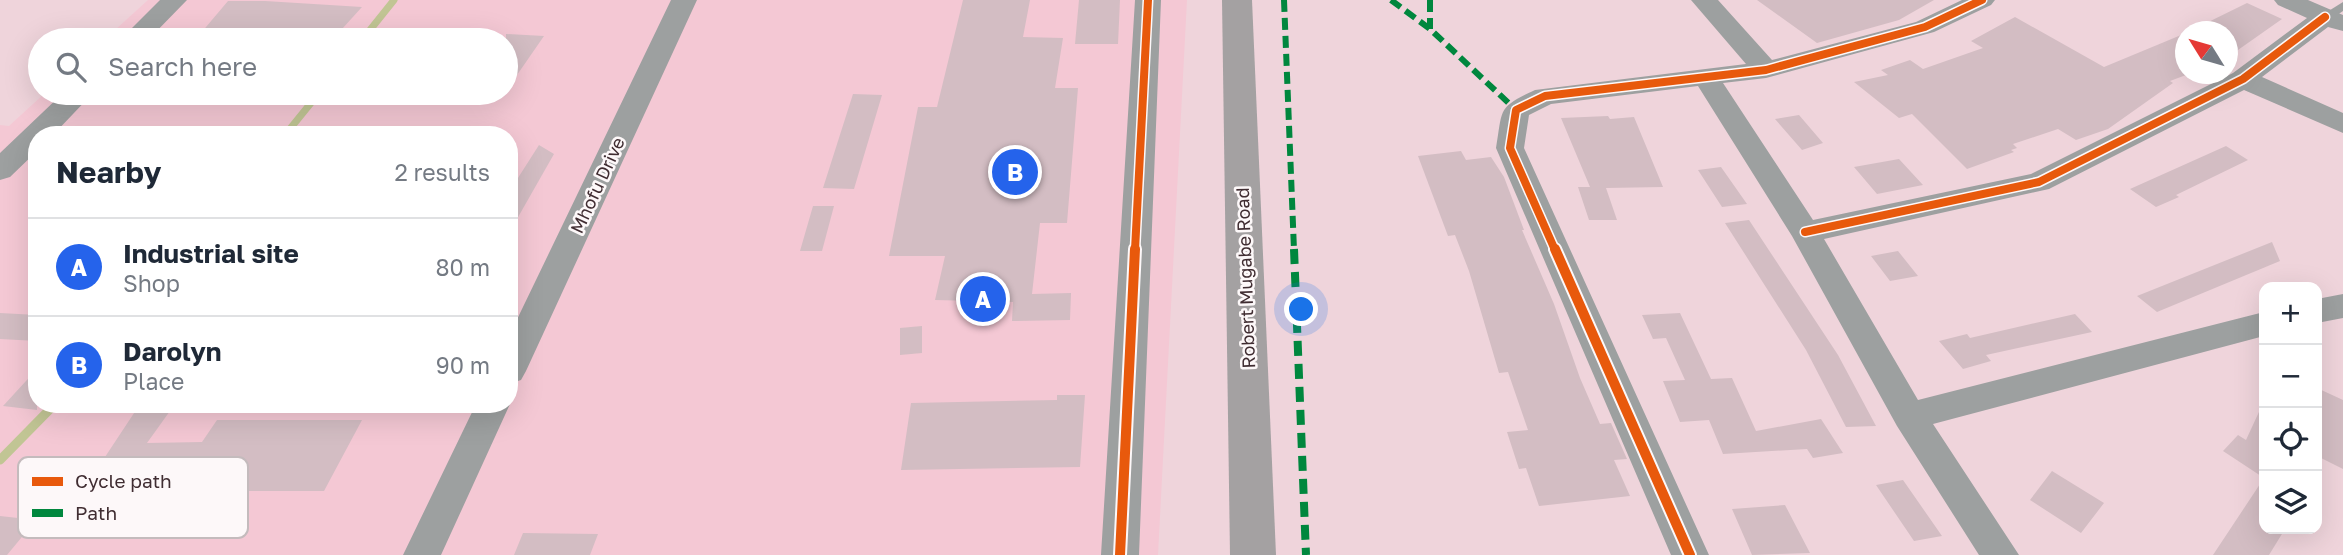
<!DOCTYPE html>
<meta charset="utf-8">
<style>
body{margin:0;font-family:"Golos Text",sans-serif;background:#f6f6f7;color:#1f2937}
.controls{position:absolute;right:21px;bottom:21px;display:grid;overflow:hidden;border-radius:14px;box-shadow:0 7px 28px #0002}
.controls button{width:63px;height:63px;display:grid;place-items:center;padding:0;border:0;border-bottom:2px solid #e0e1e3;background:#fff;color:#1f2937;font:35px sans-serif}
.compass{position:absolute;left:2175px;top:21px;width:63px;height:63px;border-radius:50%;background:#fff;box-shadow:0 7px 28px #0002;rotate:307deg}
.you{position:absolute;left:1302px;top:310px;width:24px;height:24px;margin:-18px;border:5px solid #fff;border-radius:50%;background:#1a73e8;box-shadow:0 0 0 10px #1a73e833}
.badge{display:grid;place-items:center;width:46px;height:46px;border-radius:50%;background:#2563eb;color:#fff;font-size:23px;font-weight:700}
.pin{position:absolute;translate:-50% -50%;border:4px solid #fff;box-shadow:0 2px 7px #0006}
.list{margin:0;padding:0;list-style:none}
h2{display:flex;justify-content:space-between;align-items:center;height:91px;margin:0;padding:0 28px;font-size:30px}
h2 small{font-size:23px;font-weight:400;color:#747a83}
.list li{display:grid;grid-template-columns:46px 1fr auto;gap:21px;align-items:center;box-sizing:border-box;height:98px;padding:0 28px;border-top:2px solid #e0e1e3}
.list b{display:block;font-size:26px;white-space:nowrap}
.list p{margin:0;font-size:23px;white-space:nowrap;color:#747a83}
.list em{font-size:23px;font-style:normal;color:#747a83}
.icon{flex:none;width:38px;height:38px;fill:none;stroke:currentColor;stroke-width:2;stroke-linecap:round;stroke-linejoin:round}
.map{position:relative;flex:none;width:2343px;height:555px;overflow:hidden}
.search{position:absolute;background:#fff;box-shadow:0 7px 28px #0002;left:28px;top:28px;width:490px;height:77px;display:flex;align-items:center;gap:18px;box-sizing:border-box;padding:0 24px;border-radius:38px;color:#747a83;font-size:26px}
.panel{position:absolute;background:#fff;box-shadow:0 7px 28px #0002;left:28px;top:126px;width:490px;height:287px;border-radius:28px}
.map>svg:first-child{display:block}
</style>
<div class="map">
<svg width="2343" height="555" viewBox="0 0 2343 555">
<rect width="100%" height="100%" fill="#efd4db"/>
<path fill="#f4c8d4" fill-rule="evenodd" d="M148,0h1039l-29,555h-1158v-430l9,1 36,-33h461v-53h-402zM37,135h472v269h-472z"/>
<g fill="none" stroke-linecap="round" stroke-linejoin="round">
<path stroke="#c1c594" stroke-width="7" d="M362,40l32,-40
M285,135l34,-42"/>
<path stroke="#c1c594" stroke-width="9" d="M0,460l55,-56"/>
</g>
<path fill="#d3bdc3" d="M963,0h67l-7,37 40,1 -8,50h23l-11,135h-27l-8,71 39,-1 -1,27 -58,1 1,-19 -78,-2 10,-44h-56l29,-149h19z
M1079,0h41l-2,44h-43z
M1757,0h177l-35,20 -82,23z
M228,1h37l97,6 -30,33h-137z
M2247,3l35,16 -54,38v-25h-40z
M2015,17l89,50 82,-34v42l-16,6 3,2 -65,46 -32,11 -18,-11 -45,15 4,4 -6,2 3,2 -47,17 -55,-55 -13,4 -45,-36 34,-7 -7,-5 29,-10 13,9 60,-21 -12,-7z
M506,34l38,2 -38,55z
M853,94l29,1 -28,94 -31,-1z
M1799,115l24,28 -21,7 -27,-31z
M1608,116l2,3 24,-2 29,70 -57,1 11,32h-28l-11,-33h12l-29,-69z
M539,145l15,9 -45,79v-41z
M2226,146l22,14 -72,35 3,2 -23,10 -26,-18z
M1461,151l5,9 25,-3 13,20 20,53h-2l32,74 26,74 20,46 11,-1 16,36 -13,1 16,36 -91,10 -13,-38 -7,1 -12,-37 21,-2 -20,-58 -9,1 -30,-102 -14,-36 -7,1 -30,-80z
M1899,159l24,26 -46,9 -23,-27z
M1721,167l26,37 -25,3 -24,-37z
M813,206h21l-12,45h-22z
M1749,220l89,135 38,71 -30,1 -40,-77 -81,-127z
M2272,242l8,19 -123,51 -20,-16z
M1898,251l20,25 -28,5 -19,-25z
M0,313l37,2v26l-37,-2z
M1680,313l31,66 21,-1 24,53 65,-12 22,34 -30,5 -6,-9 -84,5 -14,-34 -29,2 -17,-41 22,-1 -19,-42 -13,1 -11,-24z
M2075,314l17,18 -106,23 5,6 -28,8 -24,-28 28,-7 3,4z
M922,326v27l-22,2v-27z
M37,369v41l-34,-4z
M2317,388l26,12v69l-26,-13z
M1057,395h28l-5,72 -179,3 10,-67 146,-3z
M2264,401v128h21l-16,26h-56l51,-77 -41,-27 15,-16 8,5z
M140,404h35l-28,39 55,-1 15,-22h145l-38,71h-152l2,-4h-72l20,-30h-17z
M2052,471l52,32 -23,30 -51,-33z
M1903,480l39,56 -28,5 -38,-56z
M1785,505l25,48 -58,2 -20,-46z
M0,516l36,4 -29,35h-7z
M523,533l75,1 -8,21h-76z"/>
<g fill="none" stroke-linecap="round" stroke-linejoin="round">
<path fill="#9da0a0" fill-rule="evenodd" d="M2343,2v9l-13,9h-10l-1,-3z"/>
<path fill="#9da0a0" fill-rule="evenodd" d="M160,0h27l-39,40h-28z
M671,0h26l-171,371 -5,9 -12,4v-48z
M1135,0h26l-22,555h-38z
M1691,0h27l54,60 144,-38 46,-22h33l-4,5 -57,27 -168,46 -43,5 90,137 218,-46 202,-101 74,-55 -29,-13 -4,-5h34l35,15v16l-15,-4 -66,50 81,36v20l-99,-43 -195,99 -225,50 94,161 346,-88v24l-331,88 86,131h-40l-82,-129 -105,-190 -94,-150 -147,18 -22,11 -5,33 185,407h-38l-175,-407c7,-40 1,-40 39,-58l211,-26z
M63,93h30l-40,42h-16v16l-27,26 -10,3v-27z
M2343,294v24l-26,5v-24z
M509,402l1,2 -69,151h-38l73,-151z"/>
<path fill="#a4a1a2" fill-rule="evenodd" d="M1222,0h30l24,555h-46z"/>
<path stroke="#00873e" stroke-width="6" stroke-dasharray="12 6" stroke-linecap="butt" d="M1284,0l10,250
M1391,0l39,29 86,81
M1430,0v29"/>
<path stroke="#00873e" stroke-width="8" stroke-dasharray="15 8" stroke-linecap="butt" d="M1294,249l12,306"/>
<defs>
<path id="cycleway-far1" d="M1805,232l234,-50 204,-103 82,-62
M1135,250l13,-250
M1555,250l-45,-102 6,-38 29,-14 221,-26 159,-43 57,-27"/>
<path id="cycleway" d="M1555,249l135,306
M1120,555l15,-306"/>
</defs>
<use href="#cycleway-far1" stroke="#fdf8f9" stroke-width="11"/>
<use href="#cycleway" stroke="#fdf8f9" stroke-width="14"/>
<use href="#cycleway-far1" stroke="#e8590c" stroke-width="8"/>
<use href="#cycleway" stroke="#e8590c" stroke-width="10"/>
</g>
<g text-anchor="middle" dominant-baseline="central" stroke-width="5" stroke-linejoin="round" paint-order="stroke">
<g font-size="18" fill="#402d32" stroke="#fdf8f9">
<text transform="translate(597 185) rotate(-65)">Mhofu Drive</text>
<text transform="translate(1245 278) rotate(-92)">Robert Mugabe Road</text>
</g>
</g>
<rect x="18" y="457" width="230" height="81" rx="10" fill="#fdf8f9" stroke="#c4bbbd" stroke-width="2"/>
<rect x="32" y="477" width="31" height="9" fill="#e8590c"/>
<rect x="32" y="509" width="31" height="8" fill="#00873e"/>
<g font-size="19" fill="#402d32">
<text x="75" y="488">Cycle path</text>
<text x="75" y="520">Path</text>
</g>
</svg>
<div class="controls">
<button>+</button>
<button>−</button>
<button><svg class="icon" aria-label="locate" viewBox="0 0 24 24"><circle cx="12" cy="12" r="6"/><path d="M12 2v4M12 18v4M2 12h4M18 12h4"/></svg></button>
<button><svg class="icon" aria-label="layers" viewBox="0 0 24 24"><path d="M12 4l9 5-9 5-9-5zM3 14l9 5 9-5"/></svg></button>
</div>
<svg class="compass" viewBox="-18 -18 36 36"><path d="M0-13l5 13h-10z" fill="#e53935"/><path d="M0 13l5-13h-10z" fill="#747a83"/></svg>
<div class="you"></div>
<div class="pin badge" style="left:983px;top:299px">A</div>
<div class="pin badge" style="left:1015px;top:172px">B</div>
<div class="search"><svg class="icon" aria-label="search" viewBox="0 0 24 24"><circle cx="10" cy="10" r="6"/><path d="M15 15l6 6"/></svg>Search here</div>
<section class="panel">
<h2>Nearby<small>2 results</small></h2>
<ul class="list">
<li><span class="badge">A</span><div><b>Industrial site</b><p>Shop</p></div><em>80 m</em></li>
<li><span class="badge">B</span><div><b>Darolyn</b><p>Place</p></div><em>90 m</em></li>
</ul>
</section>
</div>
